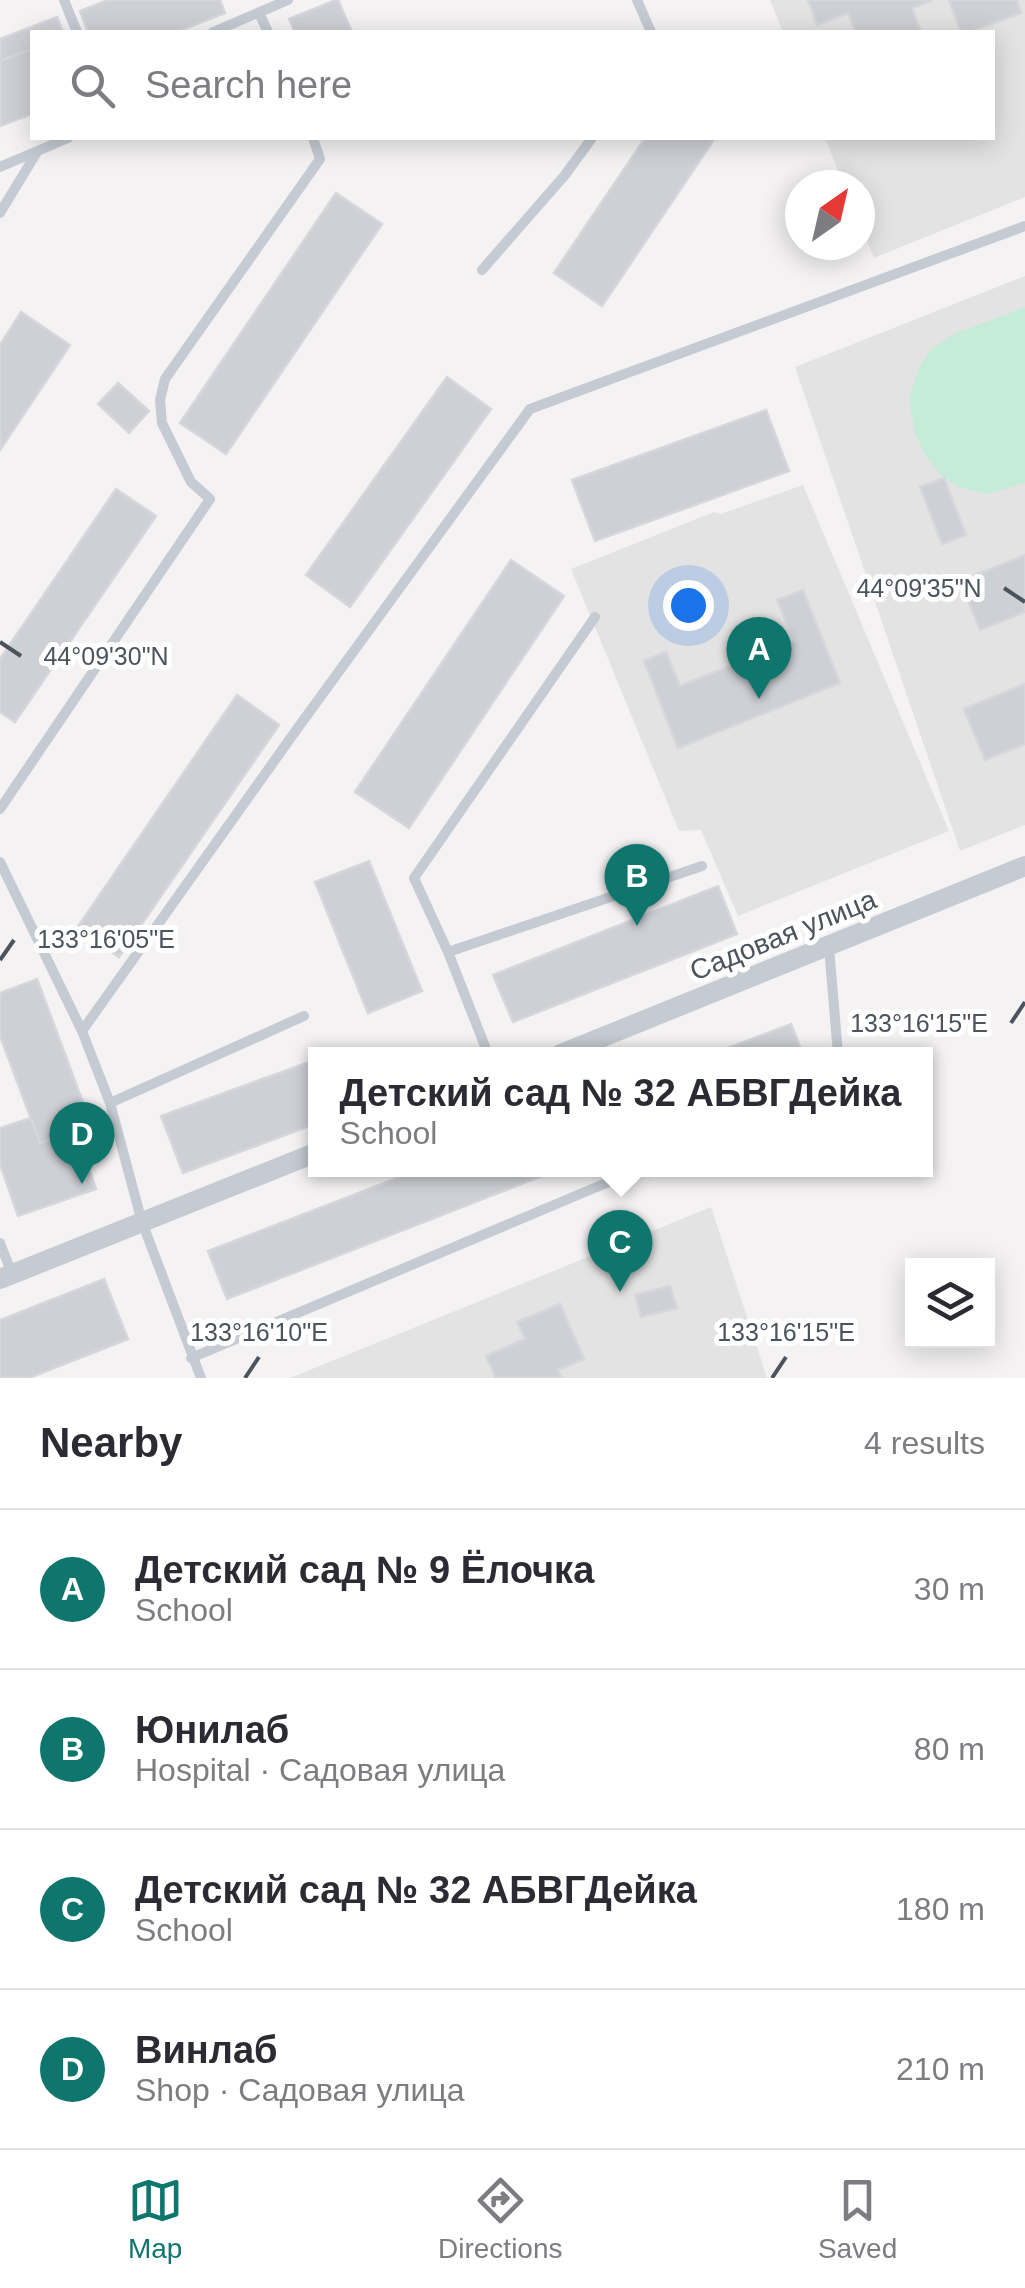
<!DOCTYPE html>
<meta charset="utf-8">
<style>
body{margin:0;font-family:Arial,sans-serif;background:#f2f2f3;color:#2b2b33}
.controls{position:absolute;right:30px;bottom:30px;display:grid;overflow:hidden;border-radius:0px;box-shadow:0 5px 25px #0003}
.controls button{width:90px;height:90px;display:grid;place-items:center;padding:0;border:0;border-bottom:2px solid #e1e1e2;background:#fff;color:#2b2b33;font:50px sans-serif}
.compass{position:absolute;left:785px;top:170px;width:90px;height:90px;border-radius:50%;background:#fff;box-shadow:0 5px 25px #0003;rotate:34deg}
.you{position:absolute;left:688px;top:605px;width:35px;height:35px;margin:-25px;border:8px solid #fff;border-radius:50%;background:#1a73e8;box-shadow:0 0 0 15px #1a73e833}
.badge{display:grid;place-items:center;width:65px;height:65px;border-radius:50%;background:#0f766e;color:#fff;font-size:32px;font-weight:700}
.pin{position:absolute;translate:-50% -82px;filter:drop-shadow(0 2px 5px #0008)}
.pin::after{content:'';position:absolute;top:52px;width:35px;height:30px;background:inherit;clip-path:polygon(0 0,100% 0,50% 100%)}
.popup{position:absolute;left:308px;top:1047px;width:625px;height:130px;box-sizing:border-box;display:grid;place-content:center;border-radius:0px;background:#fff;filter:drop-shadow(0 2px 8px #0005);font-size:32px;white-space:nowrap;color:#7c7c81}
.popup b{font-size:38px;color:#2b2b33}
.popup::after{content:'';position:absolute;left:50%;top:100%;margin-left:-20px;border:20px solid transparent;border-top-color:#fff}
.list{margin:0;padding:0;list-style:none}
h2{display:flex;justify-content:space-between;align-items:center;height:130px;margin:0;padding:0 40px;font-size:42px}
h2 small{font-size:32px;font-weight:400;color:#7c7c81}
.list li{display:grid;grid-template-columns:65px 1fr auto;gap:30px;align-items:center;box-sizing:border-box;height:160px;padding:0 40px;border-top:2px solid #e1e1e2}
.list b{display:block;font-size:38px;white-space:nowrap}
.list p{margin:0;font-size:32px;white-space:nowrap;color:#7c7c81}
.list em{font-size:32px;font-style:normal;color:#7c7c81}
.icon{flex:none;width:55px;height:55px;fill:none;stroke:currentColor;stroke-width:2;stroke-linecap:round;stroke-linejoin:round}
.map{position:relative;flex:none;width:1025px;height:1378px;overflow:hidden}
.search{position:absolute;background:#fff;box-shadow:0 5px 25px #0003;left:30px;right:30px;top:30px;height:110px;display:flex;align-items:center;gap:25px;box-sizing:border-box;padding:0 35px;border-radius:0px;color:#7c7c81;font-size:38px}
.sheet{height:770px;background:#fff}
nav{display:flex;justify-content:space-around;align-items:center;box-sizing:border-box;height:140px;border-top:2px solid #e1e1e2;background:#fff;font-size:28px;color:#7c7c81}
nav a{display:grid;justify-items:center;gap:5px}
nav .on{color:#0f766e}
.map>svg:first-child{display:block}
</style>
<div class="map">
<svg width="1025" height="1378" viewBox="0 0 1025 1378">
<rect width="100%" height="100%" fill="#f4f2f2"/>
<path fill="#e4e3e3" d="M770,0h255v197l-151,61 -14,-34v-39h-16l-19,-47h167v-106h-209z
M1025,276v549l-65,26 -165,-484z
M803,485l146,346 -211,85 -37,-86 -22,1 -108,-262 143,-57 7,2z
M711,1207l56,171h-477z"/>
<path fill="#c5ecd8" d="M1025,307v176l-38,11 -29,-7 -18,-13 -14,-18 -11,-22 -6,-36 11,-32 10,-16 24,-16z"/>
<path fill="#cfd0d5" stroke="#d6d7dc" stroke-width="2.5" d="M108,0h112l5,13 -49,19h-88l-8,-21z
M336,0h2l14,32h-57l-6,-13z
M808,0h125l-21,8 9,24h-65l-8,-19 -31,12z
M949,0h68l4,13 -52,19h-8z
M57,17l6,15h-31v17l-32,12v-22z
M32,49v65l-32,12v-65z
M645,138h70l-113,168 -48,-33z
M336,193l46,31 -156,230 -46,-31z
M21,312l49,33 -70,105v-105z
M447,377l44,32 -141,198 -44,-32z
M118,383l31,28 -20,22 -31,-29z
M766,410l23,61 -194,70 -23,-61z
M944,478l22,57 -24,9 -22,-57z
M116,489l40,27 -141,206 -15,-10v-53z
M1025,555v57l-45,18 -20,-49z
M511,560l53,36 -155,232 -54,-36z
M803,590l37,93 -162,65 -34,-87 22,-9 14,34 114,-46 -17,-40z
M1025,684v60l-40,16 -21,-51z
M237,695l42,30 -160,232 -42,-29z
M369,861l53,130 -54,22 -53,-131z
M718,886l19,48 -224,88 -20,-47z
M37,979l54,145 -51,19 -40,-107v-43z
M791,1024l12,30h-91z
M315,1060v64l-132,49 -22,-57z
M31,1118l9,25 35,-13 21,59 -78,27 -18,-52v-36z
M418,1170h139l-330,129 -19,-48z
M104,1279l24,60 -99,39h-29v-58z
M670,1286l7,22 -36,9 -6,-22z
M560,1304l24,55 -26,11 4,8h-66l-10,-22 39,-17 -8,-17z"/>
<g fill="none" stroke-linecap="round" stroke-linejoin="round">
<path stroke="#c4cbd2" stroke-width="10" d="M64,0l13,32
M637,0l14,32
M259,13l9,19
M213,32l75,-32
M0,167l68,-29
M0,213l37,-61
M482,270l83,-95 27,-37
M0,809l210,-310 -19,-17 -29,-59 -2,-23 5,-21 155,-220 -7,-21
M0,862l82,169 28,72 32,119 59,156
M829,947l9,107
M448,952l254,-86
M82,1031l215,-302 233,-320 495,-183
M488,1054l-40,-102 -34,-74 181,-261
M110,1103l194,-87
M0,1243l12,31
M191,1358l446,-188"/>
<path stroke="#c4cbd2" stroke-width="20" d="M561,1054l464,-188
M0,1279l315,-126"/>
</g>
<path fill="none" stroke="#4b535d" stroke-width="4" d="M1004,588l21,14M0,642l21,14M0,960l14,-20M1011,1023l14,-21M245,1378l14,-21M772,1378l14,-21"/>
<g text-anchor="middle" dominant-baseline="central" stroke-width="10" stroke-linejoin="round" paint-order="stroke">
<g font-size="28" fill="#4b535d" stroke="#fff">
<text transform="translate(783 935) rotate(-22)">Садовая улица</text>
</g>
</g>
<g font-size="25" text-anchor="middle" fill="#4b535d" stroke="#fff" stroke-width="10" stroke-linejoin="round" paint-order="stroke">
<text x="919" y="597">44°09'35"N</text>
<text x="106" y="665">44°09'30"N</text>
<text x="106" y="948">133°16'05"E</text>
<text x="919" y="1032">133°16'15"E</text>
<text x="259" y="1341">133°16'10"E</text>
<text x="786" y="1341">133°16'15"E</text>
</g>
</svg>
<div class="controls">
<button><svg class="icon" aria-label="layers" viewBox="0 0 24 24"><path d="M12 4l9 5-9 5-9-5zM3 14l9 5 9-5"/></svg></button>
</div>
<svg class="compass" viewBox="-18 -18 36 36"><path d="M0-13l5 13h-10z" fill="#e53935"/><path d="M0 13l5-13h-10z" fill="#7c7c81"/></svg>
<div class="you"></div>
<div class="pin badge" style="left:759px;top:699px">A</div>
<div class="pin badge" style="left:637px;top:926px">B</div>
<div class="pin badge" style="left:620px;top:1292px">C</div>
<div class="popup"><b>Детский сад № 32 АБВГДейка</b>School</div>
<div class="pin badge" style="left:82px;top:1184px">D</div>
<div class="search"><svg class="icon" aria-label="search" viewBox="0 0 24 24"><circle cx="10" cy="10" r="6"/><path d="M15 15l6 6"/></svg>Search here</div>
</div>
<section class="sheet">
<h2>Nearby<small>4 results</small></h2>
<ul class="list">
<li><span class="badge">A</span><div><b>Детский сад № 9 Ёлочка</b><p>School</p></div><em>30 m</em></li>
<li><span class="badge">B</span><div><b>Юнилаб</b><p>Hospital · Садовая улица</p></div><em>80 m</em></li>
<li><span class="badge">C</span><div><b>Детский сад № 32 АБВГДейка</b><p>School</p></div><em>180 m</em></li>
<li><span class="badge">D</span><div><b>Винлаб</b><p>Shop · Садовая улица</p></div><em>210 m</em></li>
</ul>
</section>
<nav>
<a class="on"><svg class="icon" aria-label="map" viewBox="0 0 24 24"><path d="M3 6l6-2 6 2 6-2v14l-6 2-6-2-6 2zM9 4v14M15 6v14"/></svg>Map</a>
<a><svg class="icon" aria-label="directions" viewBox="0 0 24 24"><path d="M12 3l9 9-9 9-9-9zM9 14v-3h6M13 9l2 2-2 2"/></svg>Directions</a>
<a><svg class="icon" aria-label="saved" viewBox="0 0 24 24"><path d="M7 4h10v16l-5-4-5 4z"/></svg>Saved</a>
</nav>
